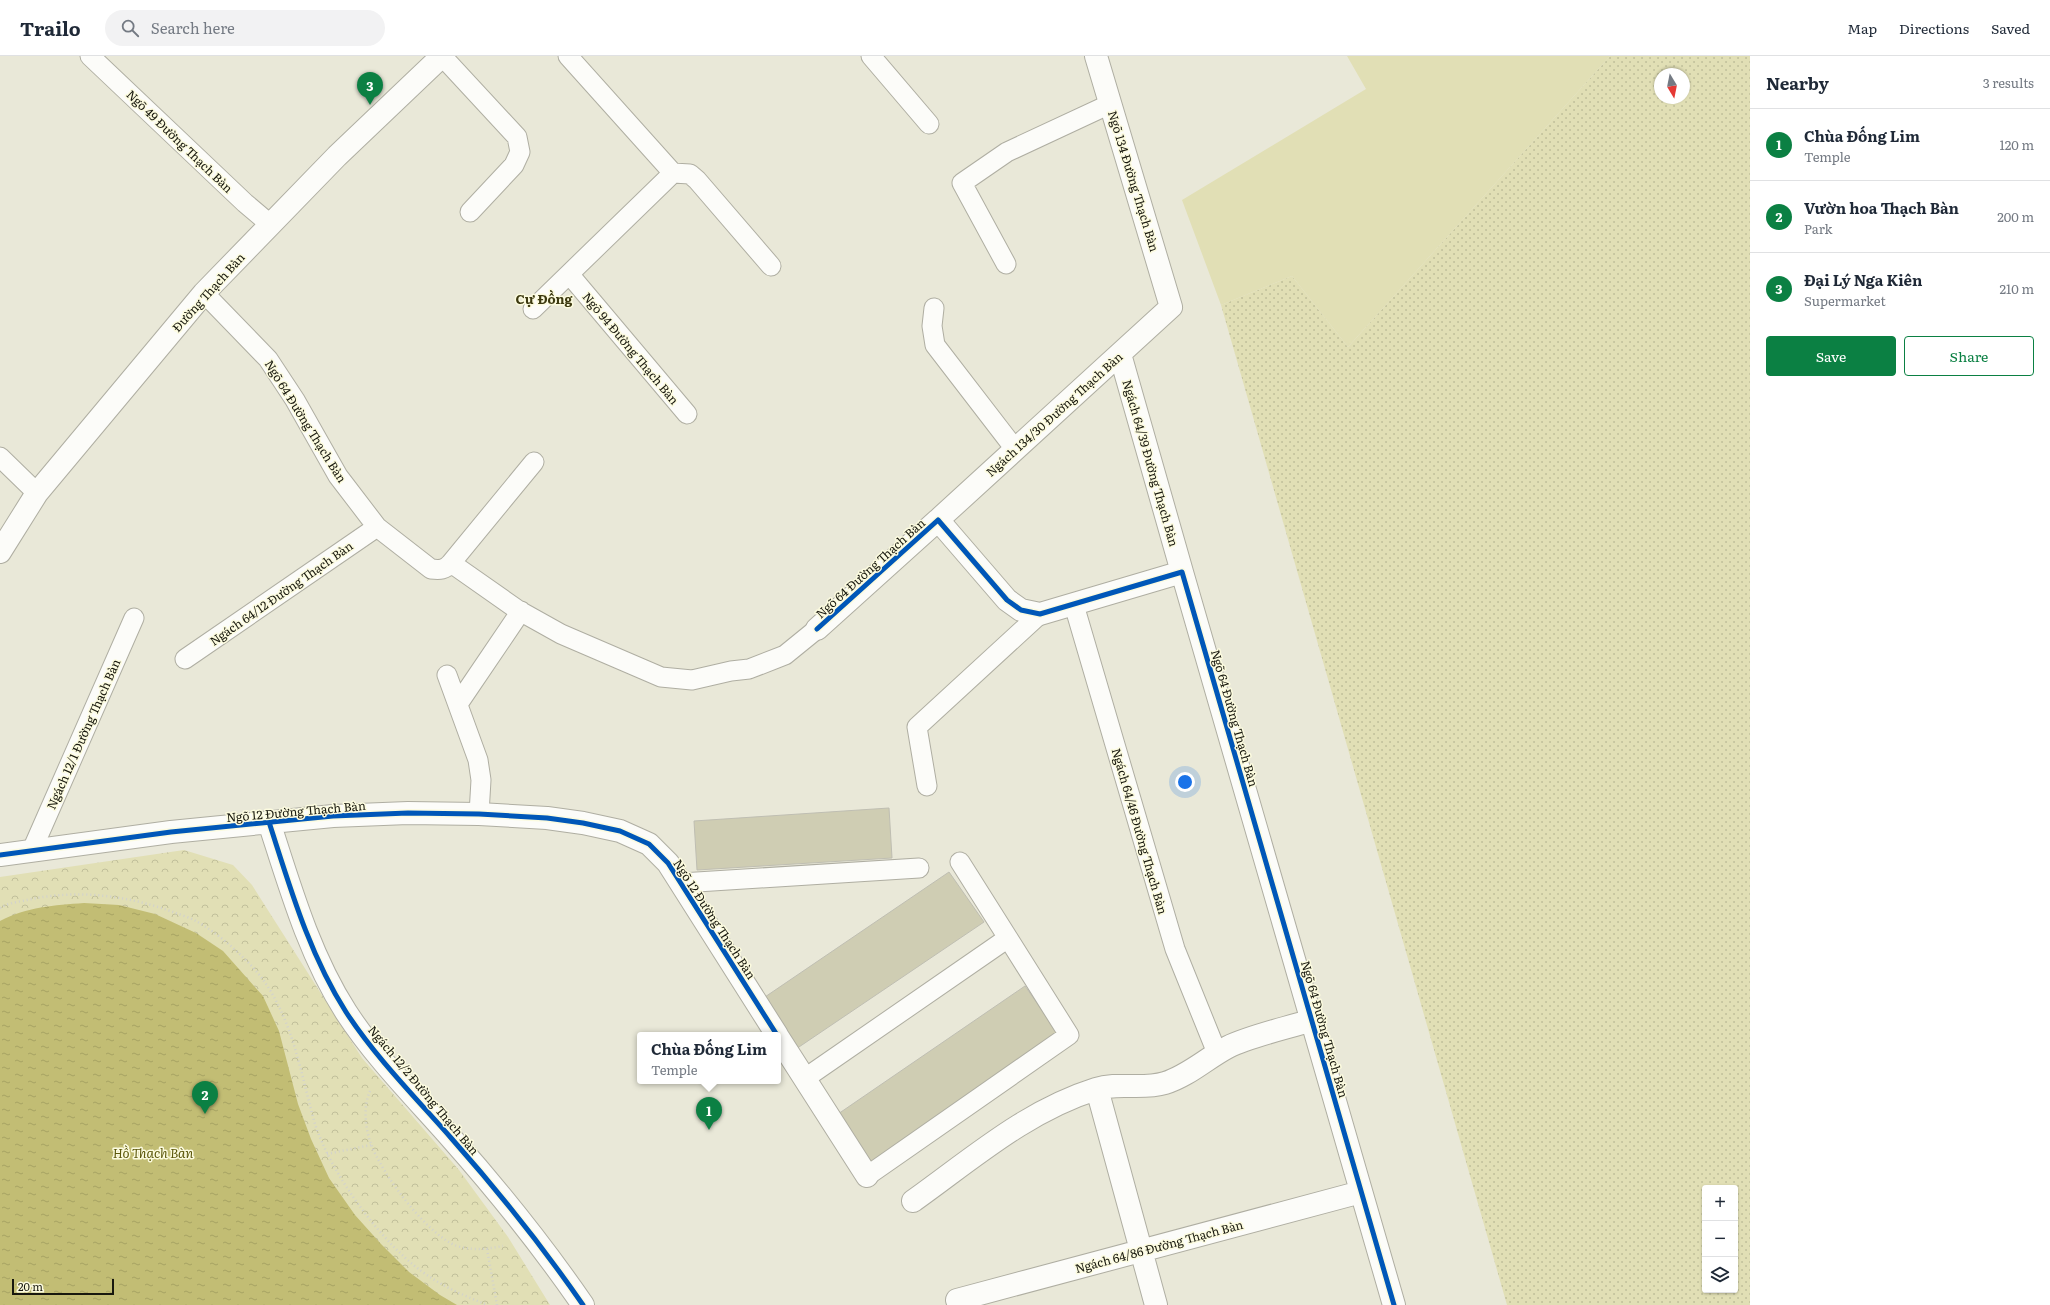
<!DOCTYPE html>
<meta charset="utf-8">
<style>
body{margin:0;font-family:Literata,serif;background:#f2f2f3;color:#1f2937}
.controls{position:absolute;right:12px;bottom:12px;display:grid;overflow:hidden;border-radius:4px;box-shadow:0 1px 3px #0004}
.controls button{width:36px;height:36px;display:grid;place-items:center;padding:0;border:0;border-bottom:1px solid #e0e1e3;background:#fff;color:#1f2937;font:20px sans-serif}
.compass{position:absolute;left:1654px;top:12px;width:36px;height:36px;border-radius:50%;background:#fff;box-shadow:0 1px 3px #0004;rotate:170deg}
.scale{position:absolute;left:12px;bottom:10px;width:102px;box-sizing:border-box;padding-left:4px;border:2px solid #18180e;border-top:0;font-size:11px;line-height:14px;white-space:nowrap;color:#18180e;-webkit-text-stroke:3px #fcfbdf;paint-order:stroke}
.you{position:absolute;left:1185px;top:726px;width:14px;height:14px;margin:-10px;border:3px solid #fff;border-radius:50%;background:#1a73e8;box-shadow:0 0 0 6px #1a73e833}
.badge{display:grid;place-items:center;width:26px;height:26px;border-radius:50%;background:#0b8043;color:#fff;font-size:13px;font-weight:700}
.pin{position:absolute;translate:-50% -33px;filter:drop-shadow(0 1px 2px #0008)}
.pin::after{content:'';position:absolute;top:21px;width:14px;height:12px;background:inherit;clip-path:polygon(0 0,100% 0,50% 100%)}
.popup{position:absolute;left:637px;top:976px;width:144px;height:52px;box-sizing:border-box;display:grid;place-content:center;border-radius:4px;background:#fff;filter:drop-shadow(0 1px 3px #0005);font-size:13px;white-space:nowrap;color:#747a83}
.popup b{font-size:15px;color:#1f2937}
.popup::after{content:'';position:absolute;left:50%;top:100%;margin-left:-8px;border:8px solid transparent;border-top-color:#fff}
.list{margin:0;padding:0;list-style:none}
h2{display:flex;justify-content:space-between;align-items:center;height:52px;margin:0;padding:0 16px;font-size:17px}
h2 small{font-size:13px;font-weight:400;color:#747a83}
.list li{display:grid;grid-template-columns:26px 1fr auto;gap:12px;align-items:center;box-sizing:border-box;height:72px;padding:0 16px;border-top:1px solid #e0e1e3}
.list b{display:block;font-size:15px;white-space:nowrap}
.list p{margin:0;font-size:13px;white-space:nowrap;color:#747a83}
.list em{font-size:13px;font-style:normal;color:#747a83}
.actions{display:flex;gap:8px;padding:12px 16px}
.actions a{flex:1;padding:9px 0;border:1px solid #0b8043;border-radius:4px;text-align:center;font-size:14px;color:#0b8043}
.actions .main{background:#0b8043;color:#fff}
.icon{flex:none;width:22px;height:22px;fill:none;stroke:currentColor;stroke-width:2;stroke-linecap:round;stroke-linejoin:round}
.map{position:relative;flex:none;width:1750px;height:1249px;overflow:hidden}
header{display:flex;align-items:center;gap:24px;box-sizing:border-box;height:56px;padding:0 20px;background:#fff;border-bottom:1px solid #e0e1e3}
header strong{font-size:19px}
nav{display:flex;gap:22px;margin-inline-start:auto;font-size:14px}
.search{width:280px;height:36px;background:#f2f2f3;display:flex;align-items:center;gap:10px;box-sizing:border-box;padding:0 14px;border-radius:22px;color:#747a83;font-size:15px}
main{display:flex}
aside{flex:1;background:#fff}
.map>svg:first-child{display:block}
</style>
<header>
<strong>Trailo</strong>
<div class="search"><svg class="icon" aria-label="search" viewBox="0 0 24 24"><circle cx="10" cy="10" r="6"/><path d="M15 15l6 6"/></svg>Search here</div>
<nav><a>Map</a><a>Directions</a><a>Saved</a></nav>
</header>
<main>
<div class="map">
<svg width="1750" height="1249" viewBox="0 0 1750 1249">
<defs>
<pattern id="grass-dots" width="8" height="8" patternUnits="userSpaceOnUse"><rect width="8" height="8" fill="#e1dfb5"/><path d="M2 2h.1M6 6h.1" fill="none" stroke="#c0bf9a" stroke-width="1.8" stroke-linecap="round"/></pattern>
<pattern id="park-crowns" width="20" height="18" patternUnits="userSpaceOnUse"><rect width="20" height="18" fill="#e1dfb5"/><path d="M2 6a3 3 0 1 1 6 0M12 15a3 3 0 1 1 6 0" fill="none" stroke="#c0bf9a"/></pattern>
<pattern id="water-ripples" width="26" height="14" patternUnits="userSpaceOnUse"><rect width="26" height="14" fill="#c2bd74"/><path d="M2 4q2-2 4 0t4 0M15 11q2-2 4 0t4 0" fill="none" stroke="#a6a263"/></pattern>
</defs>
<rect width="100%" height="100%" fill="#e9e8d8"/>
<path fill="url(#grass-dots)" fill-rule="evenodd" d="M1610,0h140v1249h-243l-286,-1000 71,-29 56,71zM1660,18h24v24h-24zM1705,1132h30v102h-30z"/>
<path fill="url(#park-crowns)" d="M184,794l49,15 19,20 110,173 97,112 49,67 42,68h-550v-428z"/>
<path fill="#e1dfb5" d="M1347,0h263l-262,291 -56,-71 -71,29 -39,-105 184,-111z"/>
<path fill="url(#water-ripples)" d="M84,847l35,2 36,9 41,19 27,18 40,45 16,35 19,73 13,35 18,39 26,37 26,29 28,28 31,23 17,10h-457v-384c27,-14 54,-16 84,-18z"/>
<path fill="#cfcdb3" stroke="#bfbeb2" d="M889,752l3,50 -195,12 -3,-49z
M949,816l35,50 -188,127 -34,-50z
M1025,930l35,50 -187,128 -35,-50z"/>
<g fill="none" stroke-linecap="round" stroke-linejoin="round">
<defs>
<path id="lane" d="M90,0l155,147 26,22
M442,0l75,81 3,15 -6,13 -44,47
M568,0l105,117 -104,101 118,140
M871,0l58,68
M673,117l17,1 7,6 74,86
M1006,208l-44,-81 45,-31 103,-48
M204,237l64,66 27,41 43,76 39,51 54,42c9,1 14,1 20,-6l67,47 43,24 100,43 31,3 39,-9 18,-2 36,-14 32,-26
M934,252l-2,18 3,19 80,104
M533,253l36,-35
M0,401l37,36
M451,507l83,-101
M1074,549l101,344 42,104
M185,603l192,-132
M447,619l31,85 3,20 -2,34
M458,648l63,-93
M927,730l-10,-59 123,-113
M32,794l102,-232
M681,827l238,-15
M804,1023l204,-141 -48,-76
M867,1120l202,-141 -61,-97"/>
<path id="street" d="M1120,298l62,218
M938,464l233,-213 -75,-251
M817,573l121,-109 69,80 14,10 19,4 142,-42 212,733
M269,766c21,65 40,132 77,190 30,46 70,86 106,127 47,53 91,108 131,166
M0,799l171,-23 162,-16 75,-3 71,1 68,4 36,5 37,8 29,13 19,19 109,172
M778,981l89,139
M1097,1033l59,216
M913,1145c59,-42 113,-90 183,-112 22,-7 46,1 69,-6 23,-7 42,-25 63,-36 22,-11 59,-19 84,-27
M957,1244l404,-108"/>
<path id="secondary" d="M0,496l37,-59 167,-200 133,-137 105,-100"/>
</defs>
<use href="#lane" stroke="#afaea2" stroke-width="21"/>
<use href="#street" stroke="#afaea2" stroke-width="24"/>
<use href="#secondary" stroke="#afaea2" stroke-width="24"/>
<path stroke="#d2d2cd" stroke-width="2.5" stroke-dasharray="1 3" stroke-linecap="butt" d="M0,852c8,-5 18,-6 27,-8 49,-11 99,-5 146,12 7,3 16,5 23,9 21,11 54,40 68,60 30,43 37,94 51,143 16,50 70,125 115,153 18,12 38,20 57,28
M370,1035c-7,16 -5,37 1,53 11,30 56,91 86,102 16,5 30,3 46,0
M327,1098l44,-9
M487,1193l10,56"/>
<use href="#lane" stroke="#fcfcf9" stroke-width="19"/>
<use href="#street" stroke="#fcfcf9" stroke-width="22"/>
<use href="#secondary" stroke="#fcfcf9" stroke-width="22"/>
<defs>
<path id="cycleway" d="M817,573l121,-109 69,80 14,10 19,4 142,-42 212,733
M269,766c21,65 40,132 77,190 30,46 70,86 106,127 47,53 91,108 131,166
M0,799l171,-23 162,-16 75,-3 71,1 68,4 36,5 37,8 29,13 19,19 109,172"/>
</defs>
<use href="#cycleway" stroke="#fcfbdf" stroke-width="8"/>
<use href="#cycleway" stroke="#0057b8" stroke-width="5"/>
</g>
<g text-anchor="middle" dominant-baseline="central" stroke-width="3" stroke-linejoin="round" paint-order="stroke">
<g font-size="12" fill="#18180e" stroke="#fcfbdf">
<text transform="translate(180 85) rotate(44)">Ngõ 49 Đường Thạch Bàn</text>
<text transform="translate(1134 125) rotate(73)">Ngõ 134 Đường Thạch Bàn</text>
<text transform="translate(208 236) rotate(-48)">Đường Thạch Bàn</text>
<text transform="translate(631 292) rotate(50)">Ngõ 94 Đường Thạch Bàn</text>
<text transform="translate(1054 358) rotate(-42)">Ngách 134/30 Đường Thạch Bàn</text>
<text transform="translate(306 365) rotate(58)">Ngõ 64 Đường Thạch Bàn</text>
<text transform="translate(1151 407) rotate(74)">Ngách 64/39 Đường Thạch Bàn</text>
<text transform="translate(870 512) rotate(-42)">Ngõ 64 Đường Thạch Bàn</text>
<text transform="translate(281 537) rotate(-35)">Ngách 64/12 Đường Thạch Bàn</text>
<text transform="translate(1235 662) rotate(74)">Ngõ 64 Đường Thạch Bàn</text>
<text transform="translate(83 678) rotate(-66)">Ngách 12/1 Đường Thạch Bàn</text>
<text transform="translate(296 755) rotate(-5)">Ngõ 12 Đường Thạch Bàn</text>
<text transform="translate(1140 775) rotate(74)">Ngách 64/46 Đường Thạch Bàn</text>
<text transform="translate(715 863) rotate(57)">Ngõ 12 Đường Thạch Bàn</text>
<text transform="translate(1325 973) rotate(74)">Ngõ 64 Đường Thạch Bàn</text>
<text transform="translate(424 1034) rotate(50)">Ngách 12/2 Đường Thạch Bàn</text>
<text transform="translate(1159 1190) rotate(-15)">Ngách 64/86 Đường Thạch Bàn</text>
</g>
<g font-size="13" font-weight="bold" fill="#3c3910" stroke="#fcfbdf">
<text x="544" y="242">Cự Đồng</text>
</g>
<g font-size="13" font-style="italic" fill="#5b570b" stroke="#fcfbdf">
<text x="153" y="1096">Hồ Thạch Bàn</text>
</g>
</g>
</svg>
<div class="controls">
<button>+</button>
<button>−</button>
<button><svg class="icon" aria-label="layers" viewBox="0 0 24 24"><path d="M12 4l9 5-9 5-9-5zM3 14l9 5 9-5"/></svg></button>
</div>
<svg class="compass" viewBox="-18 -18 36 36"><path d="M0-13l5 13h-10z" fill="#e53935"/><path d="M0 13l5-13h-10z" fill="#747a83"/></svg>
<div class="scale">20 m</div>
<div class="you"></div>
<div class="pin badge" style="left:709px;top:1074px">1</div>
<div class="popup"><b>Chùa Đống Lim</b>Temple</div>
<div class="pin badge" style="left:205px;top:1058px">2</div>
<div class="pin badge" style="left:370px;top:49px">3</div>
</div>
<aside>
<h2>Nearby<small>3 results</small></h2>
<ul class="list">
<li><span class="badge">1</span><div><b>Chùa Đống Lim</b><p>Temple</p></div><em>120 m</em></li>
<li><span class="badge">2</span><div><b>Vườn hoa Thạch Bàn</b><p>Park</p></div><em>200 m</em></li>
<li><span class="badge">3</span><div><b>Đại Lý Nga Kiên</b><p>Supermarket</p></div><em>210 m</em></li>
</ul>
<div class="actions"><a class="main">Save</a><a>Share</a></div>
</aside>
</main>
